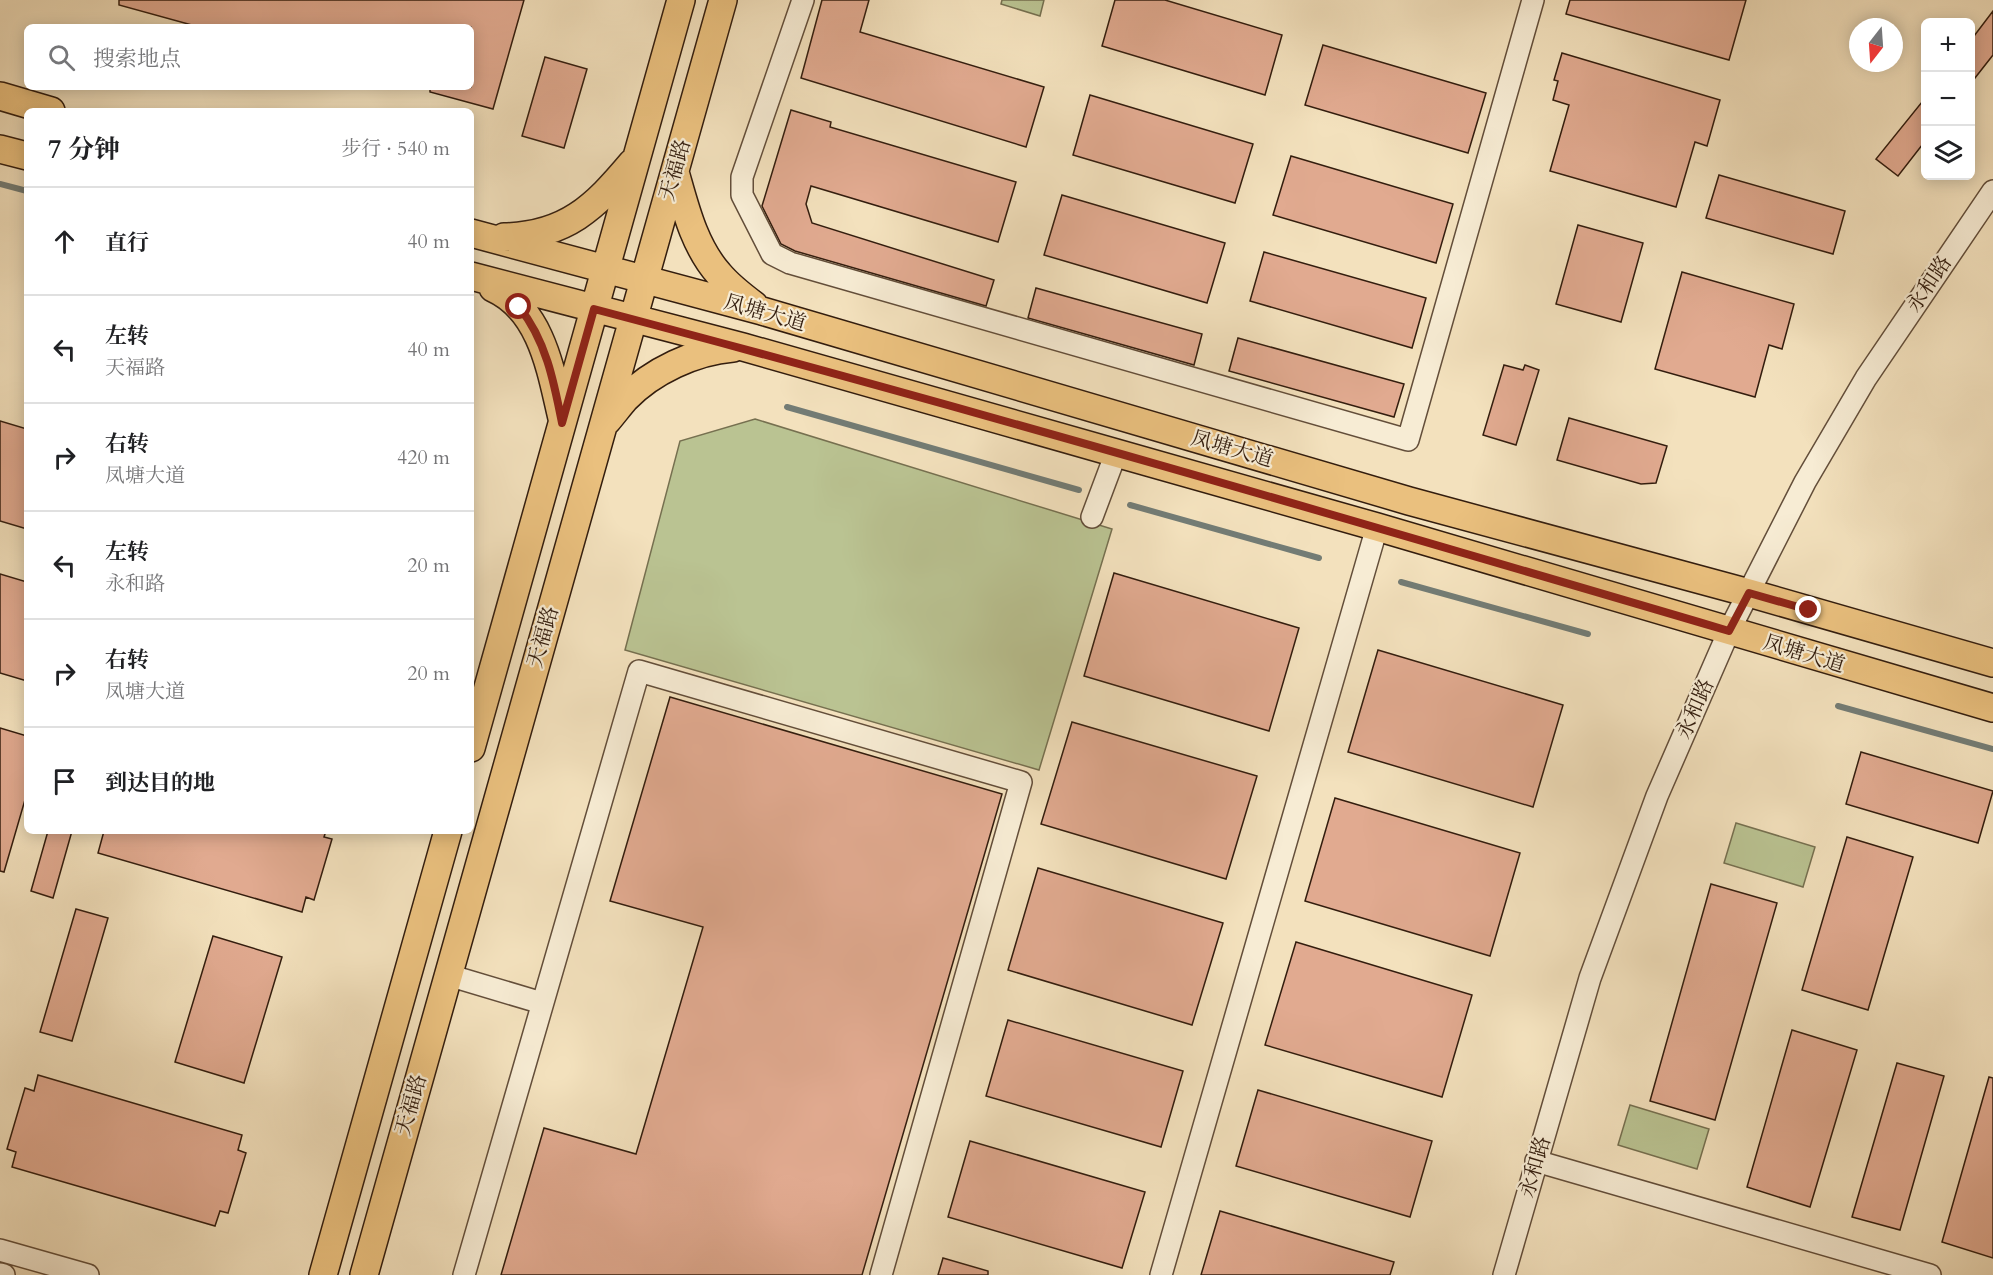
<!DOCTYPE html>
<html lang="zh">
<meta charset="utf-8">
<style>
body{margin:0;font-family:Cardo,"Noto Serif SC",serif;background:#f6f6f6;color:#202124}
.controls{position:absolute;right:18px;top:18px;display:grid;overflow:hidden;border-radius:9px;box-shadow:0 3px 15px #0003}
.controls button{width:54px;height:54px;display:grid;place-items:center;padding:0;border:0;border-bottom:2px solid #e0e0e0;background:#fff;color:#202124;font:30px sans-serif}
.compass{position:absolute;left:1849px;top:18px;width:54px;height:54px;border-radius:50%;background:#fff;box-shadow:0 3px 15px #0003;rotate:197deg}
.stop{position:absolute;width:18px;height:18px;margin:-14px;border:4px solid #8f2418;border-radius:50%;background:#fff}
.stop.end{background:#8f2418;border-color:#fff;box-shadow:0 2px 6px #0008}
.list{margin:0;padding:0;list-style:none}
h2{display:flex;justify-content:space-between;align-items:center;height:78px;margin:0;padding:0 24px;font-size:26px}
h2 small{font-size:20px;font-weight:400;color:#757577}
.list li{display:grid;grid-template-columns:39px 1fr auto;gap:18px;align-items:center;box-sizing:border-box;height:108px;padding:0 24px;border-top:2px solid #e0e0e0}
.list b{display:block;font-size:22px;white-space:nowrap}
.list p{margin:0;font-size:20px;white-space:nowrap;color:#757577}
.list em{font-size:20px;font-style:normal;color:#757577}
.icon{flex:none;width:33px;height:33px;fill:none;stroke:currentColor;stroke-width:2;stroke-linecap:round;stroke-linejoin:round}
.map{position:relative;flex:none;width:1993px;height:1275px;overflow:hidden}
.search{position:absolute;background:#fff;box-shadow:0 3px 15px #0003;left:24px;top:24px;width:450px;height:66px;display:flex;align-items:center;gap:15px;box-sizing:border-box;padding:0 21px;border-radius:9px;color:#757577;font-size:22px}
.panel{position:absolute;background:#fff;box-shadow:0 3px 15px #0003;left:24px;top:108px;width:450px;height:726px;border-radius:9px}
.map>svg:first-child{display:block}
</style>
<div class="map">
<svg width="1993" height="1275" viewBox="0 0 1993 1275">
<rect width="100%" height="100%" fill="#f3e1bd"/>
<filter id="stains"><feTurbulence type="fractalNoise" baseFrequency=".00333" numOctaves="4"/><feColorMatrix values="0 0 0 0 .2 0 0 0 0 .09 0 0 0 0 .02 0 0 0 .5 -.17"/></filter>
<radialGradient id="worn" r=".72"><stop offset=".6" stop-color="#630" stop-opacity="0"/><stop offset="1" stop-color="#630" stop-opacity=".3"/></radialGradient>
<path fill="#bac392" stroke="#767050" stroke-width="1.5" d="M1002,0h42l-4,16 -39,-12z
M755,419l357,110 -73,241 -414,-120 55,-209z
M1736,823l79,24 -12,40 -79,-24z
M1630,1105l79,24 -12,40 -79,-24z"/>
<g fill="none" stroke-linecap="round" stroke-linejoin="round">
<path stroke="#737c75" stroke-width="6" d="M0,184l27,7
M787,407l292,83
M1130,505l189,53
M1401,582l187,52
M1838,706l155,43"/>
</g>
<path fill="#e1aa90" stroke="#331d0e" stroke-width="1.5" d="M119,0h405l-31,109 -63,-17v-5h41v-60h-272l-80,-22z
M822,0h47l-9,32 184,55 -18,60 -225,-69z
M1115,0h50l117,35 -17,60 -163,-49z
M1570,0h176l-17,60 -163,-46z
M1993,11v44l-22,28v-43z
M1323,45l163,48 -18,60 -163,-48z
M1562,53l158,47 -13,46 -12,-4 -19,65 -126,-36 19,-66 -16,-5 5,-19 -4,-1z
M545,57l42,12 -23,79 -42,-12z
M1090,95l163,49 -18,59 -162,-48z
M1926,97v43l-28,36 -22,-17z
M791,110l40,12 -1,5 186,55 -18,60 -187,-56 -5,18 6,19 182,57 -8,26 -191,-55 -14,-7 -19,-38z
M1291,156l162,48 -17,59 -163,-48z
M1719,175l126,36 -12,43 -127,-36z
M1062,195l163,48 -18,60 -163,-48z
M1578,225l65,18 -22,79 -65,-18z
M1264,252l162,46 -14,50 -162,-47z
M1682,272l112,32 -12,45 -13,-4 -14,52 -100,-28z
M1036,288l166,46 -8,31 -166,-47z
M1238,338l166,46 -10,33 -165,-46z
M1504,365l19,5 2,-5 14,5 -23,75 -33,-10z
M1569,418l98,28 -11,37 -15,1 -84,-24z
M0,421l27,8v100l-27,-8z
M1114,573l185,55 -30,103 -185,-55z
M0,574l27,8v99l-27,-8z
M1378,650l185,55 -30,102 -185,-55z
M670,697l332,97 -140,481h-361l43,-147 92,26 67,-227 -93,-26z
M1072,722l185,54 -31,103 -185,-55z
M0,728l27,8v57l-23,79 -4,-1z
M1861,752l132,39 -15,52 -132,-39z
M1335,798l185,55 -30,103 -185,-55z
M48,831h24l-19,67 -22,-7z
M104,831h222l-2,6 8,2 -18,61 -8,-3 -4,15 -204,-59z
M1847,837l66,20 -45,153 -66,-20z
M1038,868l185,55 -31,102 -184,-55z
M1711,884l66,19 -62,217 -65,-19z
M76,909l32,9 -36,123 -32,-9z
M213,936l69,21 -38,126 -69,-21z
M1296,942l176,53 -30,102 -177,-52z
M1008,1020l175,51 -22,76 -175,-51z
M1792,1030l65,20 -47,157 -63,-20z
M1897,1063l47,13 -44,154 -48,-13z
M38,1075l204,60 -4,15 8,3 -18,60 -8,-2 -5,15 -203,-59 4,-15 -9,-3 18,-61 9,3z
M1989,1077l4,1v180l-51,-16z
M1258,1090l174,51 -22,76 -174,-51z
M970,1141l175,51 -23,76 -174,-51z
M1220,1211l174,51 -4,13h-189z
M943,1258l45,13v4h-50z"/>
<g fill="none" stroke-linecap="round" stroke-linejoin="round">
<defs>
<path id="minor" d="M803,0l-61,177v18l30,59 18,9 618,177 125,-440
M1092,517l24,-64
M448,975l94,28
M1536,1161l394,114
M0,1250l88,25
M0,1274l4,1
M464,1275l175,-604 382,111 -140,493
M1161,1275l216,-748
M1504,1275l86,-297 67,-182 72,-165 76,-149 61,-104 127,-187"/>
<path id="major" d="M0,96l51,15
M0,149l27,7
M675,172c10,35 19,74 44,102 10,12 23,22 35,31
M471,233l291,78 647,190 340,92 244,70
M504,237c62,-1 91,-30 128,-74
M471,276l272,71 373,106 261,74 616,181
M493,288c49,22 58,84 69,130
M607,421c6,-7 12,-15 18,-22 27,-28 70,-48 108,-51
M471,748l210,-748
M323,1275l125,-444
M364,1275l359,-1275"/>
</defs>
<use href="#minor" stroke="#634e3a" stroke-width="24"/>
<use href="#major" stroke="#331d0e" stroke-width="30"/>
<use href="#minor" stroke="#f7ecd4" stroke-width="21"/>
<use href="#major" stroke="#eac07e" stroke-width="27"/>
</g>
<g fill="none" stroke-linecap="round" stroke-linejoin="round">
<path stroke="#8f2418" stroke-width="8" d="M519,307c27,33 35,75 43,116l32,-114c380,100 758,211 1135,322l20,-38 60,17"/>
</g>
<g text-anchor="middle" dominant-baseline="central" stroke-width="4.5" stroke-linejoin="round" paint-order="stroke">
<g font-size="21" fill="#331d0e" stroke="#f7ecd4">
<text transform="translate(675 170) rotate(-74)">天福路</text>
<text transform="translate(1929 284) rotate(-56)">永和路</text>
<text transform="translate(765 313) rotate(16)">凤塘大道</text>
<text transform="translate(1232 449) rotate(16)">凤塘大道</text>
<text transform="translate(543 637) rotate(-74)">天福路</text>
<text transform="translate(1804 654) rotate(17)">凤塘大道</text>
<text transform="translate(1695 709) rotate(-66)">永和路</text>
<text transform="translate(411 1105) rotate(-74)">天福路</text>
<text transform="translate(1535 1167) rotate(-74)">永和路</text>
</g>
</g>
<rect width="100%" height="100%" filter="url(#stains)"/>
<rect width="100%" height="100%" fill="url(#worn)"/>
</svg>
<div class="controls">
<button>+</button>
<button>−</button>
<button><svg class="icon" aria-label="layers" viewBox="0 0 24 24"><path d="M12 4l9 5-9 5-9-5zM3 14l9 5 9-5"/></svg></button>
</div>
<svg class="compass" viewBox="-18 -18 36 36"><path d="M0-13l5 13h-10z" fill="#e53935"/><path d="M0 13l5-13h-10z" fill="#757577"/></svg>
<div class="stop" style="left:519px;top:307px"></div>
<div class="stop end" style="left:1809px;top:610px"></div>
<div class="search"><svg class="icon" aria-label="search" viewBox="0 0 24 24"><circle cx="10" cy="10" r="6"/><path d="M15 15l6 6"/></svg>搜索地点</div>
<section class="panel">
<h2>7 分钟<small>步行 · 540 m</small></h2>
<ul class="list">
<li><svg class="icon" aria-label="ahead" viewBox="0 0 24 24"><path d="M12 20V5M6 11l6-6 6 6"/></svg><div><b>直行</b></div><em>40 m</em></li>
<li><svg class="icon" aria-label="left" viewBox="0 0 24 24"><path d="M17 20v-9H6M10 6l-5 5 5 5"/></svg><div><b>左转</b><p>天福路</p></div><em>40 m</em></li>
<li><svg class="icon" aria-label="right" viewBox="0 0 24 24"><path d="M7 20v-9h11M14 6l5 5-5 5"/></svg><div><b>右转</b><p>凤塘大道</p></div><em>420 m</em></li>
<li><svg class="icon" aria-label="left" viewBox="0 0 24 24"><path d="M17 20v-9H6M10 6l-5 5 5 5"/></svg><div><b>左转</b><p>永和路</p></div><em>20 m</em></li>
<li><svg class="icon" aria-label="right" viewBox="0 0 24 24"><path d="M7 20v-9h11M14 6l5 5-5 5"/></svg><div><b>右转</b><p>凤塘大道</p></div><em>20 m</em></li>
<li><svg class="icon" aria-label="arrive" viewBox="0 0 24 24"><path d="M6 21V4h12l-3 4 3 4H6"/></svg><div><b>到达目的地</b></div></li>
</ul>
</section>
</div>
